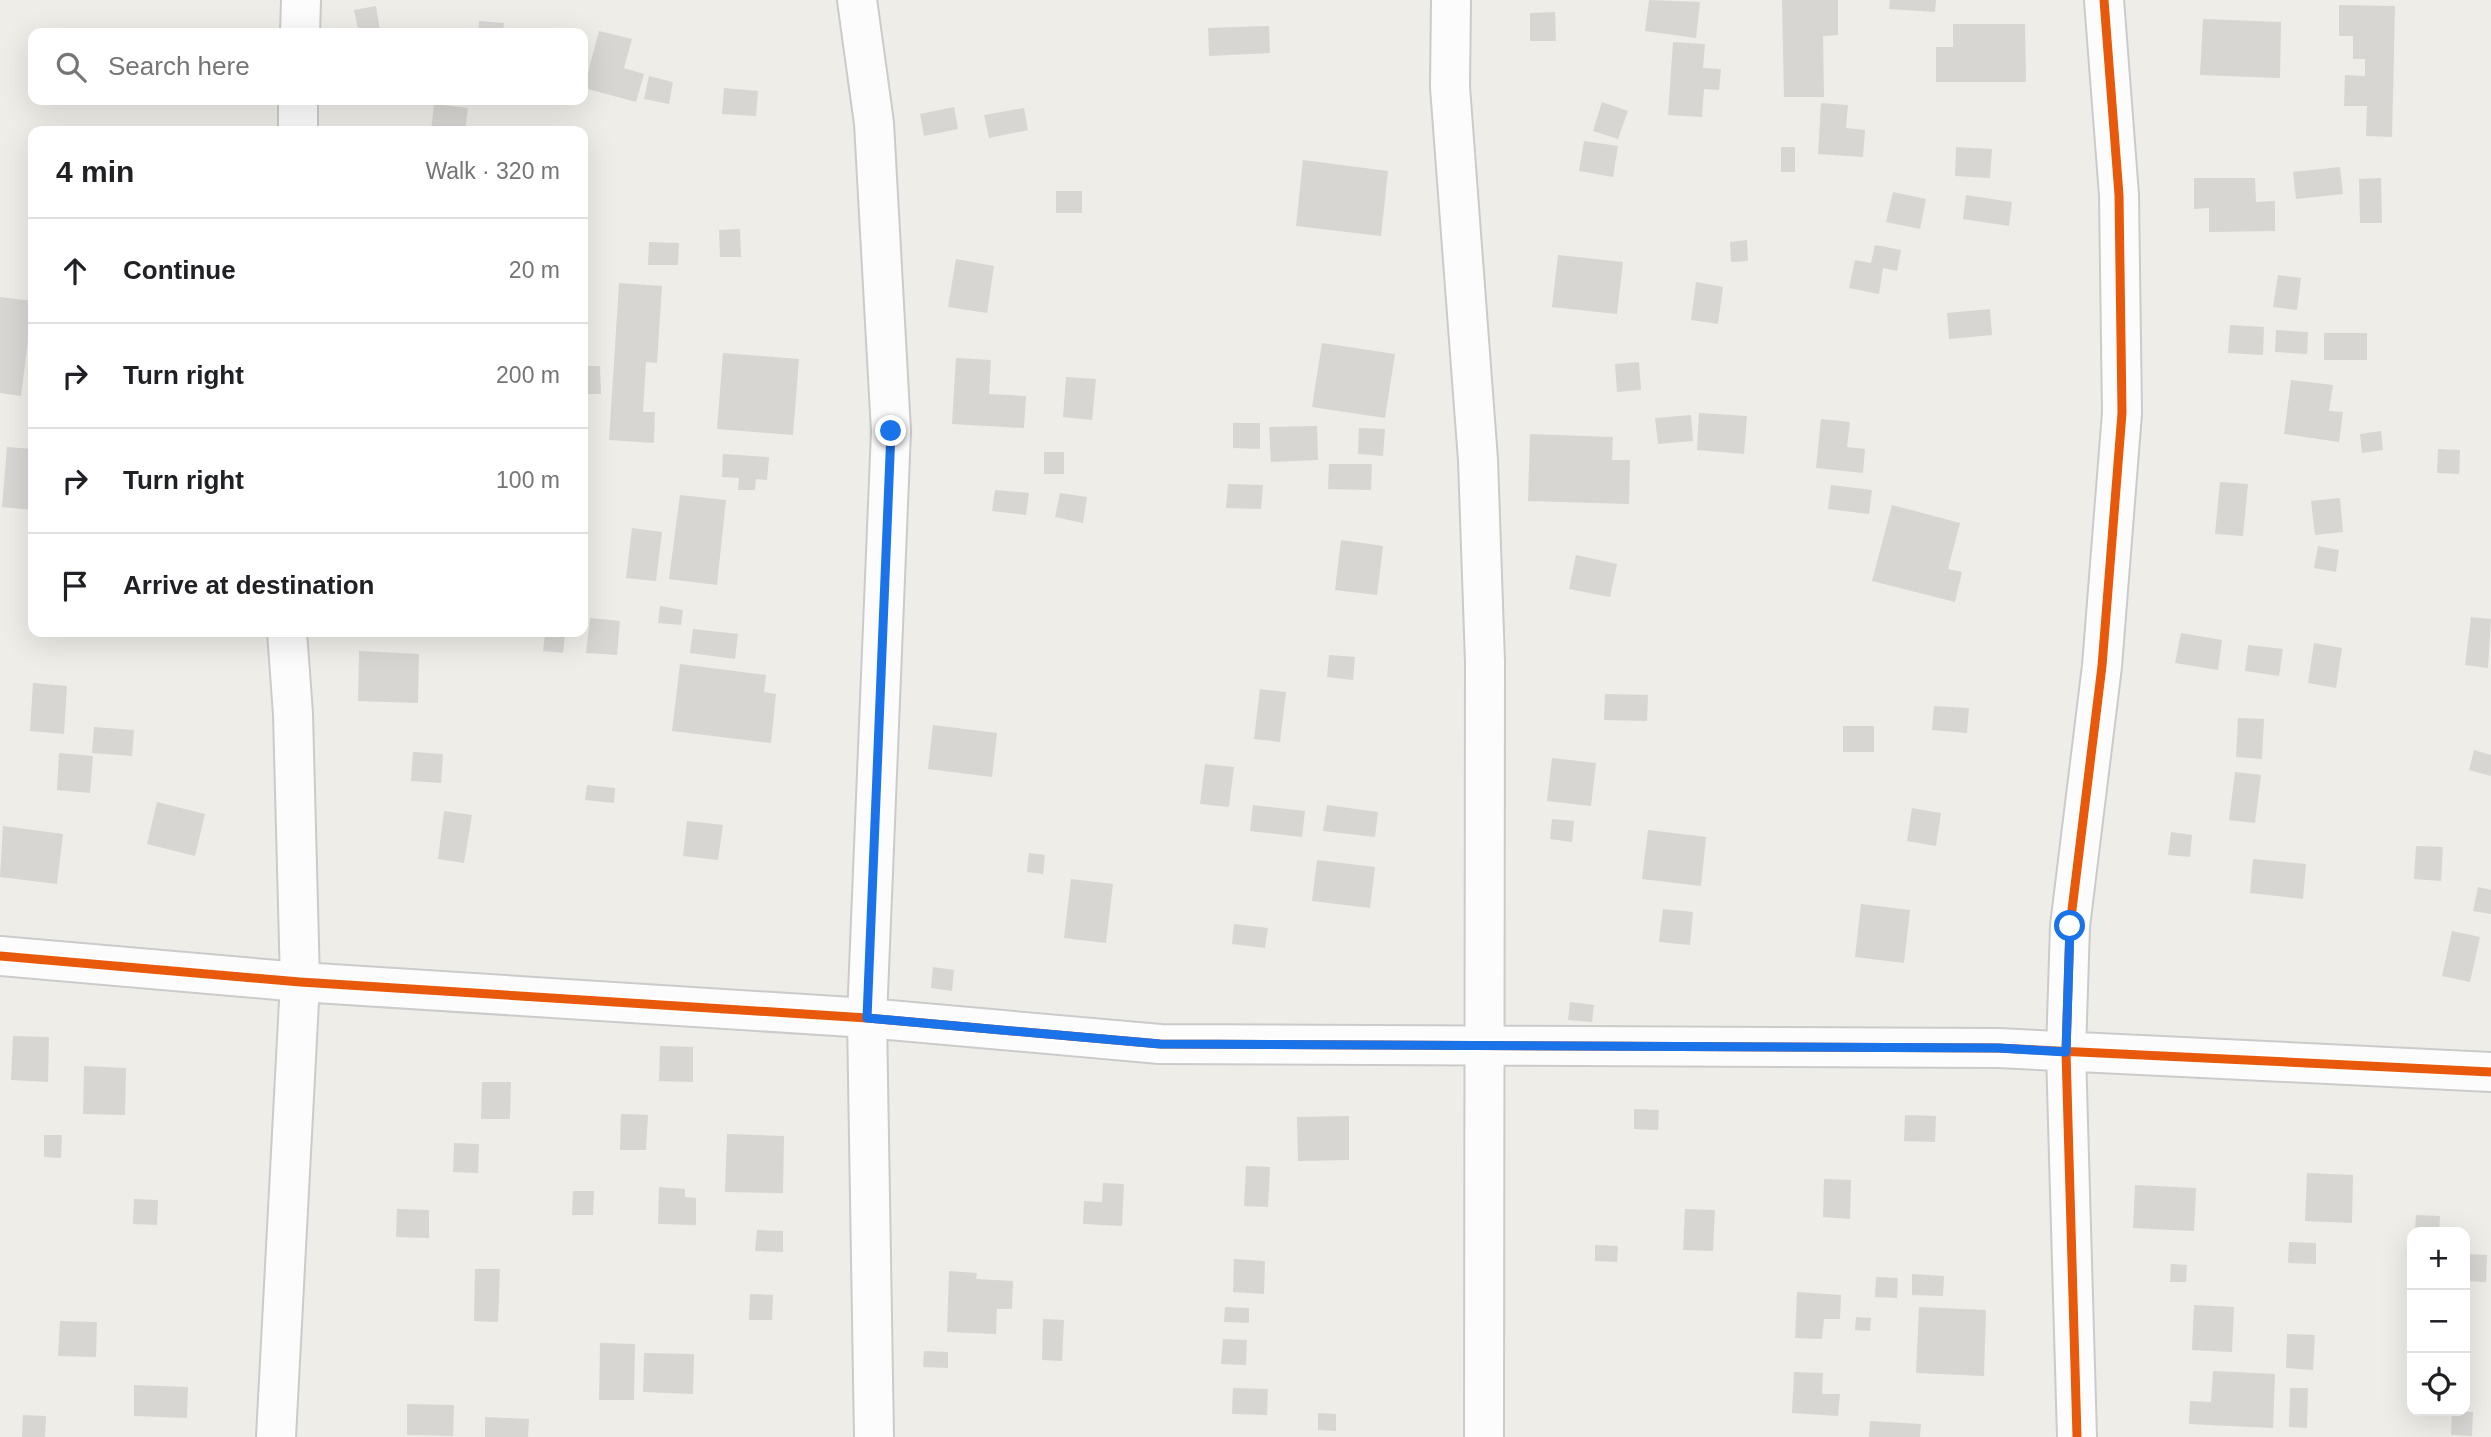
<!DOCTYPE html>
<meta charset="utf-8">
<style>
body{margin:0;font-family:Helvetica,sans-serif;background:#f6f6f6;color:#202124}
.controls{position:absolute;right:21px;bottom:21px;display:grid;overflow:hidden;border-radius:14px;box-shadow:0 7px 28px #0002}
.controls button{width:63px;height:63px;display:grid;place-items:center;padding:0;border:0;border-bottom:2px solid #e0e0e0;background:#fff;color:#202124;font:35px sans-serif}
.stop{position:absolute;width:21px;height:21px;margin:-16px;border:5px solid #1a73e8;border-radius:50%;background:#fff}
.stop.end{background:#1a73e8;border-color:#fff;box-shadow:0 2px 7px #0008}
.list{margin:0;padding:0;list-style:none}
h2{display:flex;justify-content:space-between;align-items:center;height:91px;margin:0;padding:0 28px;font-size:30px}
h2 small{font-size:23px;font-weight:400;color:#757577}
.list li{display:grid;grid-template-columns:46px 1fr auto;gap:21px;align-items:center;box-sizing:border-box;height:105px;padding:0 28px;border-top:2px solid #e0e0e0}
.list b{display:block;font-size:26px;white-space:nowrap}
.list em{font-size:23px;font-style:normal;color:#757577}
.icon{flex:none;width:38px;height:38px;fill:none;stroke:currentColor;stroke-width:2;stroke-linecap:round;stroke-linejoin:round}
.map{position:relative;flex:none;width:2491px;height:1437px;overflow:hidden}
.search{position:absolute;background:#fff;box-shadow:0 7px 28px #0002;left:28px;top:28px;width:560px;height:77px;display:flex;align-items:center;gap:18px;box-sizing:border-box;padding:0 24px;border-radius:14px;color:#757577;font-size:26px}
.panel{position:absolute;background:#fff;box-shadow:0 7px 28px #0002;left:28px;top:126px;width:560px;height:511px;border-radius:14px}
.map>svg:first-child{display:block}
</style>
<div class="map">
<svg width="2491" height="1437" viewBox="0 0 2491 1437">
<rect width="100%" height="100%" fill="#eeede8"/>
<path fill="#d7d6d3" d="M1649,0l51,2 -4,36 -51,-7z
M1782,0h56v35l-15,1 1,61h-40z
M1890,0h46l-1,12 -46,-3z
M2339,5l56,1 -3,131 -26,-1 1,-30h-23l1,-31 20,1v-17h-12v-23h-14z
M376,6l4,25 -21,2 -5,-23z
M1555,12l1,29h-26v-28z
M2203,19l78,3 -1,56 -80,-3z
M479,21l25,2 -1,10h-25z
M1953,24h72l1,58h-90v-35h17z
M1269,26l1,27 -61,3 -1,-28z
M599,31l33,8 -8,29 20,6 -8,28 -52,-14z
M1673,42l32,2 -2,24 18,1 -2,21 -15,-1 -2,28 -34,-2z
M649,76l24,6 -4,22 -25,-5z
M724,88l34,3 -2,25 -34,-2z
M1602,102l26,9 -10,28 -25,-8z
M1821,103l27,2 -2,23 19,2 -2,27 -45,-3z
M434,104l34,4 -3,23h-34z
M954,107l4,22 -34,7 -4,-22z
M1024,108l4,22 -39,8 -5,-23z
M1584,141l34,5 -5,31 -34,-6z
M1781,147h14v25h-14z
M1956,147l36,2 -2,29 -35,-2z
M1303,160l85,11 -7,65 -85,-10z
M2340,167l3,27 -47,5 -3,-27z
M2194,178h61l1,24 19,-1v30l-66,1v-24l-15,1z
M2381,178l1,45h-22l-1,-44z
M1056,191h26v22h-26z
M1893,192l33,7 -6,30 -34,-7z
M1966,195l46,7 -3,24 -46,-7z
M740,229l1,28h-21l-1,-27z
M1747,240l1,21 -17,1 -1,-20z
M649,242l30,1 -1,22h-30z
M1875,245l26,5 -4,21 -14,-3 -4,26 -30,-6 6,-28 16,3z
M1558,255l65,7 -6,52 -65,-7z
M956,259l38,7 -7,47 -39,-6z
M2278,275l23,3 -4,32 -24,-3z
M1696,282l27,5 -5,37 -27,-4z
M619,283l43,3 -5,77 -11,-1 -3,50h12l-1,31 -45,-3z
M0,297l33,4 -12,95 -21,-3z
M1990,309l2,26 -43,4 -2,-26z
M2230,325l34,2 -1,28 -35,-2z
M2276,330l32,2 -1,22 -32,-2z
M2324,333h43v27h-43z
M1322,343l73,11 -10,64 -73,-11z
M723,353l76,6 -6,76 -76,-6z
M956,358l35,2 -2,34 37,2 -2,32 -72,-4z
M1639,362l2,28 -24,2 -2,-28z
M583,366h17l1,28h-18z
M1066,377l30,2 -4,41 -29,-3z
M2291,380l42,5 -4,26 14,1 -4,30 -55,-8z
M1699,413l48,3 -3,38 -47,-4z
M1691,415l2,26 -35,3 -3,-26z
M1821,419l29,3 -3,25 18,2 -2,24 -47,-5z
M1233,423h27v26l-27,-1z
M1317,426l1,34 -47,2 -2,-35z
M1359,428l26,1 -2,27 -25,-2z
M2381,431l2,19 -21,3 -2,-19z
M1530,434l83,3 -1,23h18l-1,44 -101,-3z
M7,447l26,2v61l-31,-3z
M2438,449l22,1 -1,24 -22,-1z
M1044,452h20v22h-20z
M723,454l46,3 -2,23 -11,-1 -1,11h-17l1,-12 -17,-1z
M1329,464h43l-1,26 -43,-1z
M2220,482l28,2 -5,52 -28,-2z
M1228,484l35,1 -2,24 -35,-1z
M1831,485l41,5 -3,24 -41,-5z
M995,490l34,3 -3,22 -34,-4z
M1060,493l27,4 -4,26 -28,-6z
M680,495l46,5 -9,85 -48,-6z
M2340,498l3,34 -28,3 -4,-34z
M1892,505l68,18 -12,46 14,3 -7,30 -83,-21z
M632,528l30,4 -6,49 -30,-3z
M1341,540l42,6 -6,49 -42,-5z
M2318,546l21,4 -3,22 -22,-4z
M1576,555l41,9 -7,33 -41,-8z
M660,606l23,4 -2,15 -23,-2z
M2471,617l20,2 -3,49 -23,-3z
M590,618l30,3 -3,34 -31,-2z
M693,629l45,5 -3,25 -45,-6z
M2181,633l41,7 -4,30 -43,-7z
M545,634l20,2 -2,17 -20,-2z
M2314,643l28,5 -6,40 -28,-5z
M2248,645l35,4 -4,27 -34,-5z
M359,651l60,3 -1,49 -60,-2z
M1329,655l26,2 -2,23 -26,-3z
M680,664l86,11 -2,17 12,2 -5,49 -99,-12z
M33,683l34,3 -3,48 -34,-3z
M1260,689l26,3 -6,50 -26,-3z
M1605,694l43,1 -1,26 -43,-1z
M1934,706l35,2 -2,25 -35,-3z
M2238,718l26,1 -2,40 -26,-2z
M933,725l64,8 -5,44 -64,-8z
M1843,726h31v26h-31z
M94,727l40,3 -2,26 -40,-3z
M2474,750l17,5v21l-22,-6z
M413,752l30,2 -2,29 -30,-2z
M59,753l34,3 -3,37 -33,-3z
M1552,758l44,5 -5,43 -44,-5z
M1205,764l29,3 -5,40 -29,-3z
M2235,772l26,3 -6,48 -26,-3z
M587,785l28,3 -1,15 -29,-3z
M157,802l48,12 -10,42 -48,-12z
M1253,805l52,6 -3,26 -52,-6z
M1327,805l51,7 -3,25 -52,-6z
M1912,808l29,5 -5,33 -29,-5z
M444,811l28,4 -8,48 -26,-4z
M1552,819l22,2 -2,21 -22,-3z
M687,821l36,4 -5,35 -35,-4z
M3,826l60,8 -6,50 -57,-7z
M1648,830l58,7 -5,49 -59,-7z
M2171,832l21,3 -2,22 -22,-2z
M2416,846l27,1 -2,34 -27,-2z
M1029,853l16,2 -2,19 -16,-2z
M2253,859l53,5 -3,35 -53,-6z
M1317,860l58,7 -5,41 -58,-7z
M1071,879l42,5 -7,59 -42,-5z
M2478,887l13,3v24l-18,-3z
M1861,904l49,6 -6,53 -49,-6z
M1663,909l30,3 -3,33 -31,-3z
M1234,924l34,4 -3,20 -33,-4z
M2452,931l28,6 -10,45 -28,-6z
M933,967l21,3 -2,21 -21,-3z
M1570,1002l24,3 -2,17 -24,-2z
M13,1036l36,1 -1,45 -37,-2z
M660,1046l33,1v35l-34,-1z
M84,1066l42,2 -1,47 -42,-1z
M482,1082h29l-1,37h-29z
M1634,1109l25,1 -1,20 -24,-1z
M621,1114l27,1 -2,35h-26z
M1905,1115l31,1 -1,26 -31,-1z
M1349,1116v44l-51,1 -1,-44z
M727,1134l57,2 -1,57 -58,-1z
M44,1135h18l-1,23 -17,-1z
M454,1143l25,1 -1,29 -25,-1z
M1246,1166l24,1 -2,40 -24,-1z
M2307,1173l46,2 -1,48 -47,-2z
M1824,1179l27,1 -1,39 -27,-2z
M1103,1183l21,1 -2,42 -39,-2 1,-23 18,1z
M2135,1185l61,3 -2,43 -61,-3z
M659,1187l26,2v8l11,1v27l-38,-1z
M573,1191h21l-1,24h-21z
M134,1199l24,1 -1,25 -24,-1z
M397,1209l32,1v28l-33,-1z
M1685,1209l30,1 -2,41 -30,-1z
M2416,1215l24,1 -1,16h-24z
M757,1230l26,1v21l-28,-1z
M2289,1242l27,1v21l-28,-1z
M1595,1245l23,1 -1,16 -22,-1z
M2465,1254l22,1 -1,27 -21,-1z
M1234,1259l31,2 -1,33 -31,-2z
M2171,1264l16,1 -1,17h-16z
M475,1269h25l-2,53 -24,-1z
M949,1271l28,2 -1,6 37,2 -1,28h-15l-1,25 -49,-2z
M1912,1274l32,2 -1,20 -31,-1z
M1876,1277l22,1 -1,20 -22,-1z
M1797,1292l44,3 -1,24h-16l-2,20 -27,-1z
M750,1294l23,1 -1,25h-23z
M2194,1305l40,2 -2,45 -40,-2z
M1225,1307l24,1v15l-25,-1z
M1919,1307l67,3 -2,66 -68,-3z
M1856,1317l15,1 -1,13 -15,-1z
M1043,1319l21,1 -2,41 -20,-1z
M60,1321l37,1 -1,35 -38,-1z
M2287,1334l28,1 -2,35 -27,-2z
M1223,1339l24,1 -1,25 -25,-1z
M600,1343l35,1 -1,56h-35z
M924,1351l24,1v16l-25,-1z
M644,1353l50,1 -1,40 -50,-2z
M2213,1371l62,3 -2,54 -84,-4 1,-23 21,1z
M1794,1372l29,1 -1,21h18l-2,22 -46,-3z
M134,1385l54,2 -1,31 -53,-2z
M1233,1388l35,1 -1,26 -35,-1z
M2290,1388h18l-1,40 -18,-1z
M407,1404l47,1 -1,31 -46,-1z
M2452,1411l21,1 -1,24 -21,-1z
M1318,1413l18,1v17l-18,-1z
M23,1415l23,1 -1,21h-23z
M485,1417l44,2 -1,18h-43z
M1870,1421l51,3 -1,13h-51z"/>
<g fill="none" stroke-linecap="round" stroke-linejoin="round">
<defs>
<path id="minor" d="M857,0l17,123 17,308 -24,587 7,419
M1451,0l-1,87 28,373 7,202 -1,775
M300,33l1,-33
M298,131v-31
M0,956l300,26 567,36 293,26 838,4 493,24
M276,1437l24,-455 -7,-268 -6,-82
M2077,1437l-11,-385 4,-126 32,-260 20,-253 -3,-218 -15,-195"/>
</defs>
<use href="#minor" stroke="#cacbca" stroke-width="42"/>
<use href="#minor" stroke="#fcfcfc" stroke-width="38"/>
<defs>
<path id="cycleway" d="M0,956l300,26 567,36 293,26 838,4 493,24
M2077,1437l-11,-385 4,-126 32,-260 20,-253 -3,-218 -15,-195"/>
</defs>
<use href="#cycleway" stroke="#fff" stroke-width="13"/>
<use href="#cycleway" stroke="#e8590c" stroke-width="9"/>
</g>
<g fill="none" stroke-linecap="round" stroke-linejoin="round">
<path stroke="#1a73e8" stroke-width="9" d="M891,431l-24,587 293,26 838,4 68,4 4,-126"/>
</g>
</svg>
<div class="controls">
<button>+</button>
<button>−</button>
<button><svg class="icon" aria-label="locate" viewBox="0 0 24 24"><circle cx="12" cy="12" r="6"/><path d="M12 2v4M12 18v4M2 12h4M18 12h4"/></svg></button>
</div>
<div class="stop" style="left:2070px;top:926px"></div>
<div class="stop end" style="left:891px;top:431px"></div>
<div class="search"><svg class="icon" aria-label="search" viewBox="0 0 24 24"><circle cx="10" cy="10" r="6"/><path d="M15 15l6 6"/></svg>Search here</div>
<section class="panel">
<h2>4 min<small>Walk · 320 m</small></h2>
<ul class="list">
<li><svg class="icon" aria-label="ahead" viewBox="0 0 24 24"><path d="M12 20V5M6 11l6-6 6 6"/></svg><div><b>Continue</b></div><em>20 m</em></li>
<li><svg class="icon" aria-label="right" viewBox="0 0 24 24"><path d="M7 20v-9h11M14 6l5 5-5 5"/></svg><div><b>Turn right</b></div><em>200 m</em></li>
<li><svg class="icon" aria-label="right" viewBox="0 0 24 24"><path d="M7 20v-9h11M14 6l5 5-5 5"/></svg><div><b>Turn right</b></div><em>100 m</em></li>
<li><svg class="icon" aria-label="arrive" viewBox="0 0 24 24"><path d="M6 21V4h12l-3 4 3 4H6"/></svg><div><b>Arrive at destination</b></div></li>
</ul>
</section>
</div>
